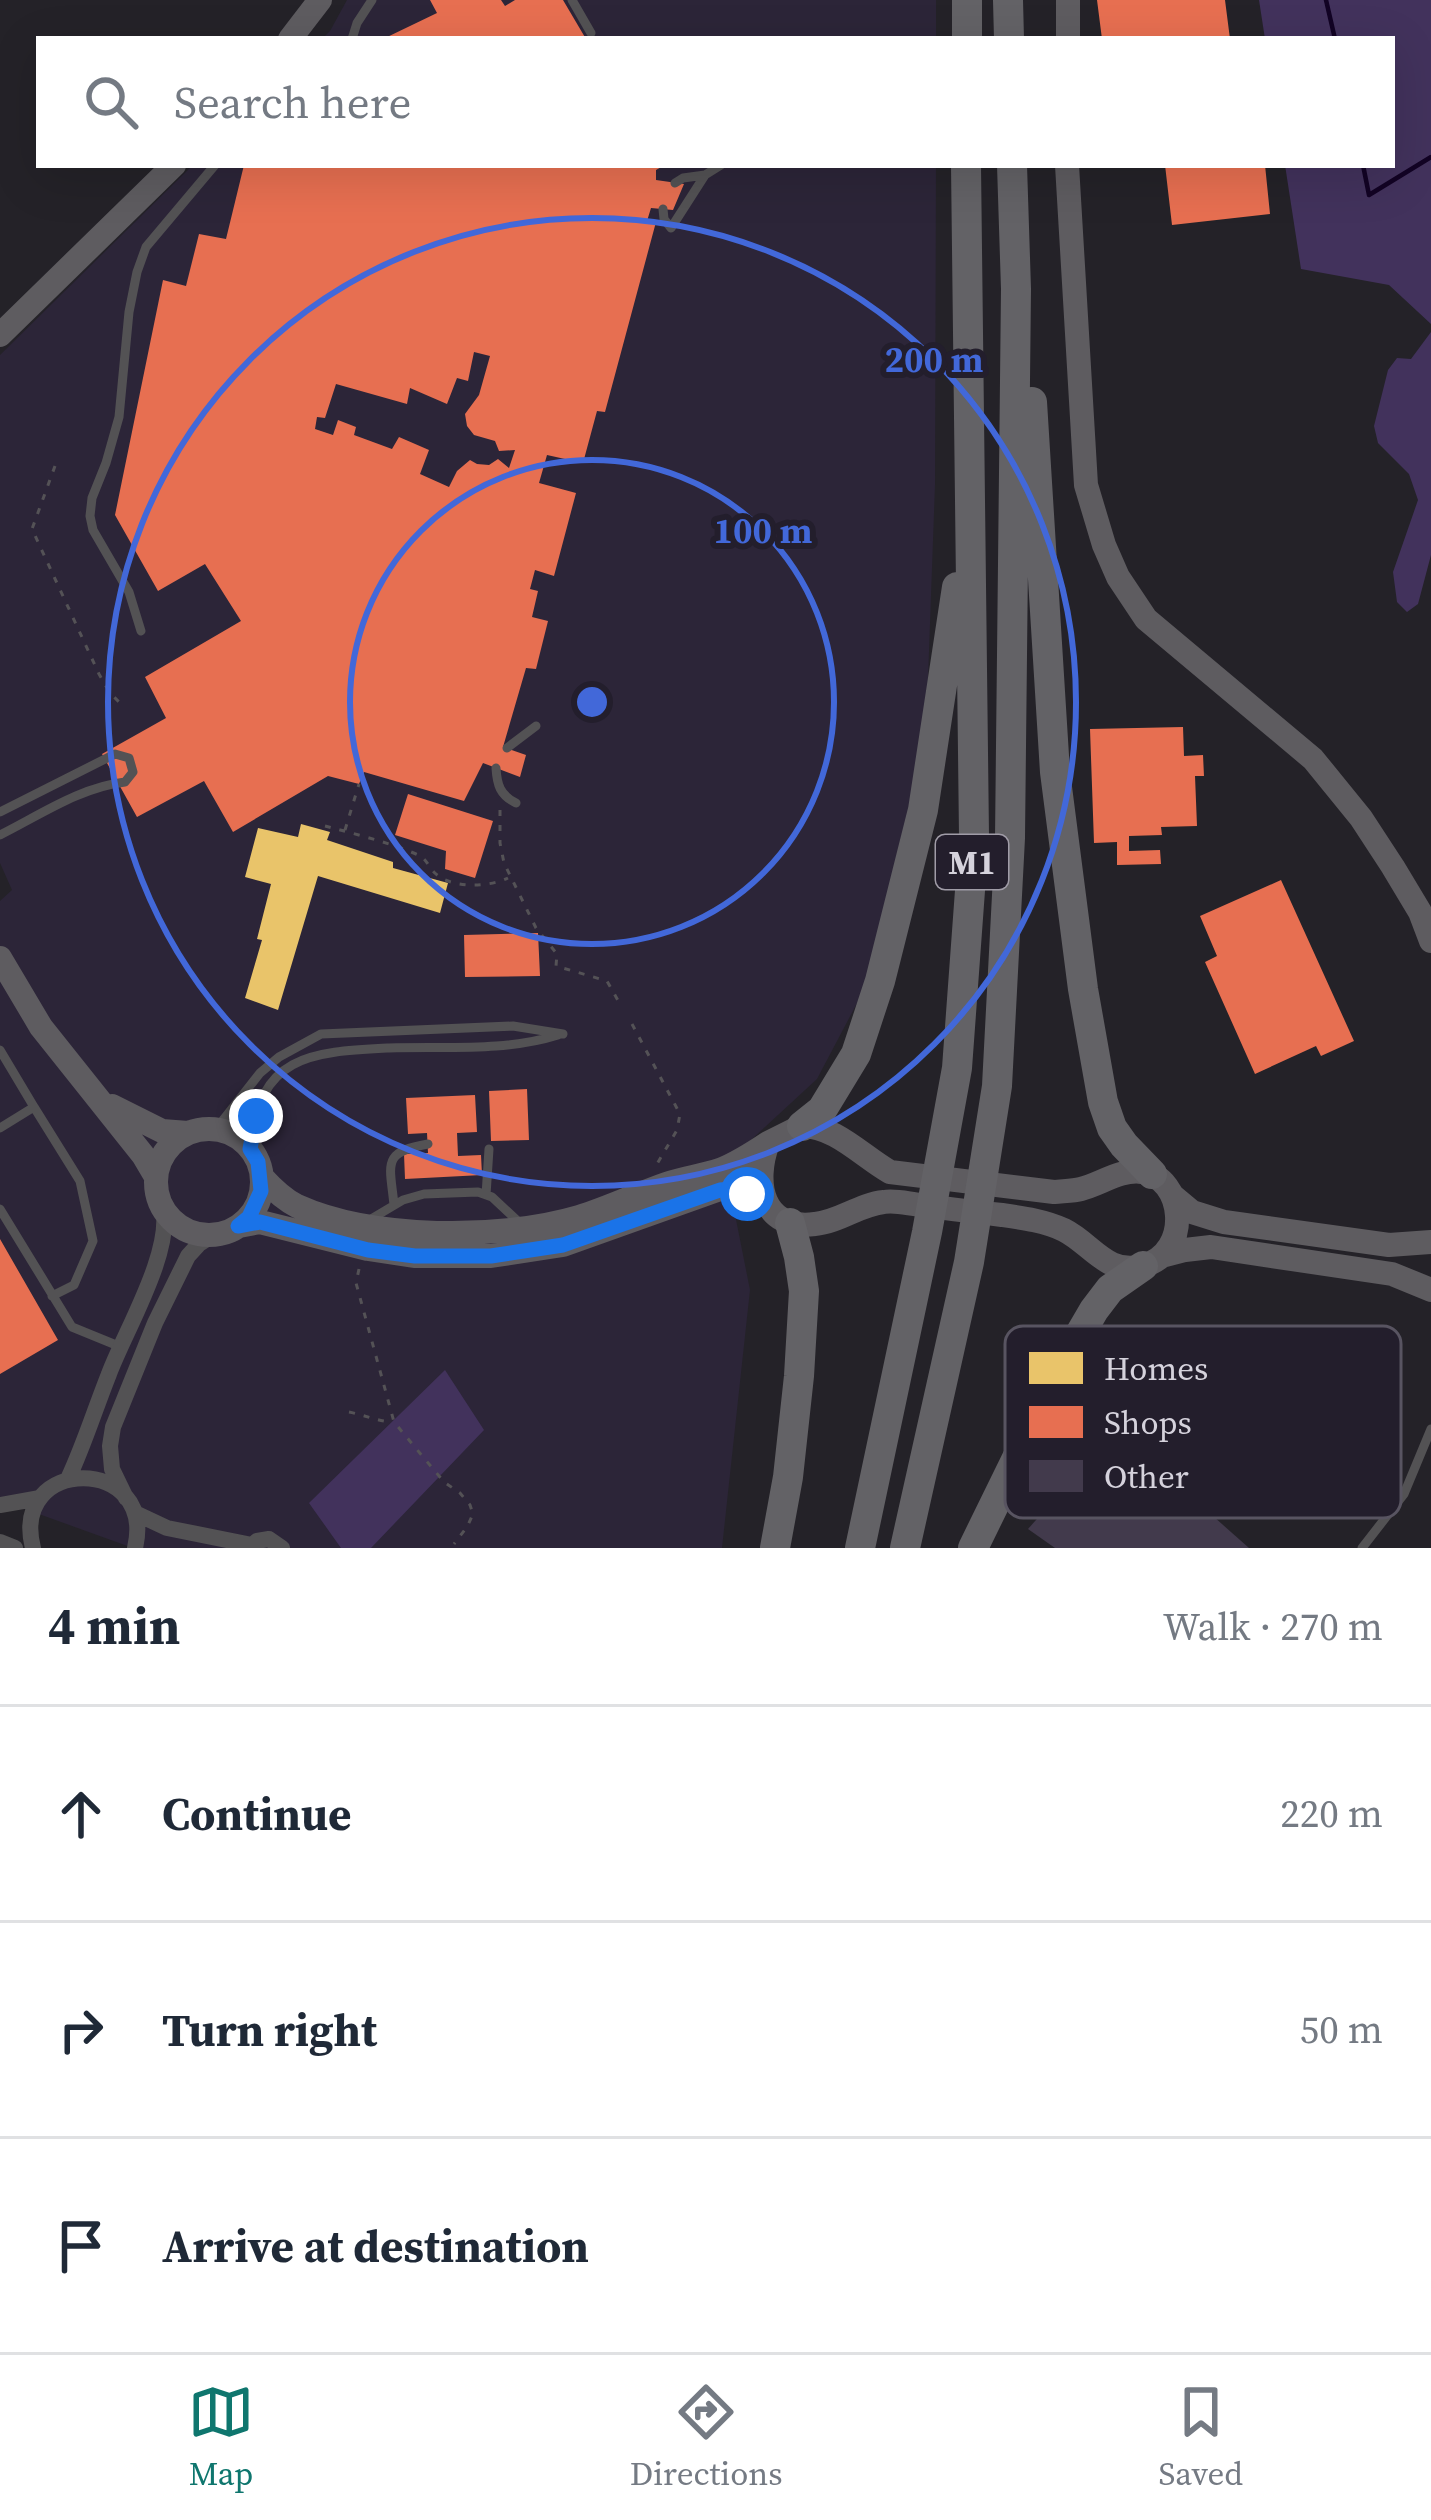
<!DOCTYPE html>
<meta charset="utf-8">
<style>
body{margin:0;font-family:"Source Serif 4",serif;background:#f2f2f3;color:#1f2937}
.stop{position:absolute;width:36px;height:36px;margin:-27px;border:9px solid #1a73e8;border-radius:50%;background:#fff}
.stop.end{background:#1a73e8;border-color:#fff;box-shadow:0 3px 12px #0008}
.list{margin:0;padding:0;list-style:none}
h2{display:flex;justify-content:space-between;align-items:center;height:156px;margin:0;padding:0 48px;font-size:51px}
h2 small{font-size:39px;font-weight:400;color:#747a83}
.list li{display:grid;grid-template-columns:78px 1fr auto;gap:36px;align-items:center;box-sizing:border-box;height:216px;padding:0 48px;border-top:3px solid #e0e1e3}
.list b{display:block;font-size:45px;white-space:nowrap}
.list em{font-size:39px;font-style:normal;color:#747a83}
.icon{flex:none;width:66px;height:66px;fill:none;stroke:currentColor;stroke-width:2;stroke-linecap:round;stroke-linejoin:round}
.map{position:relative;flex:none;width:1431px;height:1548px;overflow:hidden}
.search{position:absolute;background:#fff;box-shadow:0 12px 48px #0002;left:36px;right:36px;top:36px;height:132px;display:flex;align-items:center;gap:30px;box-sizing:border-box;padding:0 42px;border-radius:0px;color:#747a83;font-size:45px}
.sheet{height:804px;background:#fff}
nav{display:flex;justify-content:space-around;align-items:center;box-sizing:border-box;height:168px;border-top:3px solid #e0e1e3;background:#fff;font-size:33px;color:#747a83}
nav a{display:grid;justify-items:center;gap:6px}
nav .on{color:#0f766e}
.map>svg:first-child{display:block}
</style>
<div class="map">
<svg width="1431" height="1548" viewBox="0 0 1431 1548">
<rect width="100%" height="100%" fill="#242228"/>
<path fill="#2c2538" d="M347,0h589v39h-614l8,-8z
M193,165h743l-1,320 -10,277 -50,207 -58,110 -92,85 25,126 -28,258h-589l-133,-48v-599l12,-11 -12,-27v-508z"/>
<path fill="#42325c" d="M1259,0h172v324l-42,-39 -88,-16 -16,-104h107v-126h-127z
M1431,332v223l-13,49 -11,8 -10,-10 -4,-30 25,-72 -9,-26 -31,-31 -4,-17 14,-56 9,-12 14,1z
M445,1370l39,60 -113,118h-30l-32,-45z"/>
<path fill="#e9c46a" d="M301,824l29,8 -3,8 66,22v6l55,15 -8,30 -122,-37 -40,134 -33,-12 17,-58 -5,-1 14,-55 -26,-7 13,-49 40,9z"/>
<path fill="#e76f51" fill-rule="evenodd" d="M430,0h71l4,6 10,-6h48l23,39h-203l54,-26z
M1097,0h128l5,39h-128z
M244,165h421l-9,5v10l28,4 -11,26 -22,-2 -4,13 9,1 -51,190 -8,-1 -14,52 -36,-8 -8,28 37,10 -22,83 -19,-6 -5,19 8,2 -6,26 16,4 -12,48 -10,-1 -23,79 23,8 -6,22 -37,-14 -19,38 -100,-29 -5,12 -31,-8 -95,56 -29,-51 -67,36 -35,-63 64,-36 -21,-41 96,-56 -36,-57 -47,27 -43,-76 48,-235 23,6 13,-52 27,5zM474,352l16,4 -11,39 -14,19 2,12 7,9 21,6 4,10 16,-1 -6,18 -11,-9 -9,6 -12,-1 -7,-4 -13,11 -8,16 -29,-13 9,-24 -30,-13 -7,12 -38,-14 2,-8 -18,-7 -5,15 -18,-6 2,-12 8,1 11,-34 71,20 3,-16 37,16 10,-26 11,3z
M1165,165h100l5,49 -98,11z
M1183,727l1,29 19,-1 1,21h-9l2,50 -36,1 1,8 -33,1v15l31,-1 1,14 -44,1v-23l-23,1 -4,-114z
M408,794l85,27 -18,57 -30,-9 1,-18 -51,-16z
M1281,880l73,161 -33,15 -5,-10 -61,28 -50,-112 12,-6 -17,-40z
M538,933l2,43 -75,1 -1,-42z
M527,1089l2,51 -38,1 -2,-50z
M475,1095l2,37 -20,1 1,23 23,-1 1,20 -77,4 -1,-25 24,-1 -1,-20 -19,1 -2,-36z
M0,1239l58,101 -58,34z"/>
<g fill="none" stroke-linecap="round" stroke-linejoin="round">
<path stroke="#120324" stroke-width="4.5" d="M1326,0l9,39
M1363,165l6,30 62,-38"/>
</g>
<path fill="#423a4c" d="M1116,1430l133,118h-194l-27,-19z"/>
<g fill="none" stroke-linecap="round" stroke-linejoin="round">
<path stroke="#545256" stroke-width="3" stroke-dasharray="6 9" stroke-linecap="butt" d="M55,466l-23,63 67,145 11,19 13,13
M500,810v33l4,20 32,65 21,26 -1,12 51,15 13,23
M325,826c30,8 63,16 91,28 12,5 11,12 20,20 16,15 54,13 72,4
M345,830l14,-46
M632,1024l48,90 -3,16 -20,34
M359,1269l-3,14 38,139 50,60 16,11 10,12 3,9 -6,13 -13,17
M349,1412c15,3 28,9 43,10"/>
<path stroke="#535254" stroke-width="9" d="M572,0l19,33
M352,39l5,-16 15,-23
M675,183l8,-5 22,-3 16,-10
M663,209l1,10 7,9 34,-53
M141,631l-12,-39 -36,-62 -3,-14 2,-18 14,-35 13,-46 10,-105 8,-40 9,-25 69,-82
M507,748l29,-22
M496,768c1,17 4,27 20,35
M0,812l115,-58 14,4 4,14 -8,10c-44,5 -85,33 -125,53
M0,1050l34,57
M0,1128l34,-21 46,74 13,60 -19,44 -22,11
M216,1129l44,-56 19,-16 42,-23 192,-8 50,8
M251,1149c6,-95 61,-97 138,-101 56,-2 115,4 169,-13
M486,1195l3,-46
M394,1205c-4,-41 -13,-53 34,-61
M0,1209l72,118 49,20
M371,1219l32,-19 21,-6 54,-2 14,5 30,28
M1362,1548l42,-54 27,-65"/>
<path stroke="#535254" stroke-width="16" d="M68,1479c16,-34 27,-70 41,-105 16,-43 64,-122 54,-167
M126,1498l-14,-29 -2,-23 3,-19 42,-104 33,-67 11,-12 14,-9
M0,1505l40,-7
M135,1513l32,15 85,17
M0,1542l15,6
M33,1548c-24,-93 124,-93 102,0
M250,1548l7,-7 12,-2 13,9"/>
<path stroke="#5e5c60" stroke-width="24" d="M290,39l30,-39
M1068,39v-39
M1067,165l19,320 18,60 14,32 28,42 167,140 48,59 32,49 27,45 11,29
M0,335l174,-170
M0,958l41,69 102,128 13,22
M112,1106l50,25 26,2
M802,1126c33,0 60,30 88,46l164,20c8,-1 19,-1 27,-3 20,-5 39,-20 61,-17 42,5 51,80 1,94 -36,10 -51,-22 -79,-36 -19,-9 -41,-12 -62,-15 -27,-3 -54,-6 -81,-10 -12,-1 -25,-5 -37,-3 -24,2 -45,20 -69,22 -53,7 -62,-41 -47,-81z
M156 1182a53 53 0 1 1 106 0a53 53 0 1 1-106 0Z
M262,1177c10,11 21,22 35,29 75,34 204,34 282,11 30,-9 58,-23 87,-33 18,-6 36,-8 54,-14 18,-7 33,-17 48,-27
M1174,1197l18,15 32,10 165,23 42,-3
M239,1226l21,-4 108,27 46,7h77l72,-11 157,-56c18,0 31,7 46,16
M1162,1256l23,-6 26,-3 181,27 39,16"/>
<path stroke="#636266" stroke-width="30" d="M1008,0l1,39
M967,39v-39
M1032,402l23,370 28,217 20,113 9,26 12,17 28,29
M802,1126l20,-16 34,-56 24,-73 43,-171 34,-223
M775,1548l13,-71 11,-101 5,-85 -5,-34 -9,-34
M860,1548l67,-316 30,-164 17,-232 -8,-671
M905,1548l64,-286 28,-176 13,-248 6,-549 -4,-124
M973,1548l93,-190 28,-48 16,-21 33,-23"/>
</g>
<g fill="none" stroke-linecap="round" stroke-linejoin="round">
<path stroke="#1a73e8" stroke-width="15" d="M256,1116l-6,33 8,13 3,29 -12,26 -11,9 22,-4 108,28 47,6h76l72,-11 157,-55 12,-1 15,5"/>
</g>
<g fill="none" stroke="#4268d9" stroke-width="6">
<circle cx="592" cy="702" r="242"/>
<circle cx="592" cy="702" r="484"/>
</g>
<g text-anchor="middle" dominant-baseline="central" stroke-width="12" stroke-linejoin="round" paint-order="stroke">
<rect fill="#231e2c" stroke="#a09ca7" stroke-width="3" x="936" y="835" width="72" height="54" rx="9"/>
<g font-size="33" font-weight="bold" fill="#d5d2dc">
<text x="972" y="862">M1</text>
</g>
</g>
<rect x="1005" y="1326" width="396" height="192" rx="18" fill="#231e2c" stroke="#585461" stroke-width="3"/>
<rect x="1029" y="1352" width="54" height="32" fill="#e9c46a"/>
<rect x="1029" y="1406" width="54" height="32" fill="#e76f51"/>
<rect x="1029" y="1460" width="54" height="32" fill="#423a4c"/>
<g font-size="33" fill="#d5d2dc">
<text x="1104" y="1380">Homes</text>
<text x="1104" y="1434">Shops</text>
<text x="1104" y="1488">Other</text>
</g>
<circle cx="592" cy="702" r="18" fill="#4268d9" stroke="#231e2c" stroke-width="6"/>
<g font-size="36" text-anchor="middle" font-weight="bold" fill="#4268d9" stroke="#231e2c" stroke-width="12" stroke-linejoin="round" paint-order="stroke">
<text x="934" y="372">200 m</text>
<text x="763" y="543">100 m</text>
</g>
</svg>
<div class="stop" style="left:747px;top:1194px"></div>
<div class="stop end" style="left:256px;top:1116px"></div>
<div class="search"><svg class="icon" aria-label="search" viewBox="0 0 24 24"><circle cx="10" cy="10" r="6"/><path d="M15 15l6 6"/></svg>Search here</div>
</div>
<section class="sheet">
<h2>4 min<small>Walk · 270 m</small></h2>
<ul class="list">
<li><svg class="icon" aria-label="ahead" viewBox="0 0 24 24"><path d="M12 20V5M6 11l6-6 6 6"/></svg><div><b>Continue</b></div><em>220 m</em></li>
<li><svg class="icon" aria-label="right" viewBox="0 0 24 24"><path d="M7 20v-9h11M14 6l5 5-5 5"/></svg><div><b>Turn right</b></div><em>50 m</em></li>
<li><svg class="icon" aria-label="arrive" viewBox="0 0 24 24"><path d="M6 21V4h12l-3 4 3 4H6"/></svg><div><b>Arrive at destination</b></div></li>
</ul>
</section>
<nav>
<a class="on"><svg class="icon" aria-label="map" viewBox="0 0 24 24"><path d="M3 6l6-2 6 2 6-2v14l-6 2-6-2-6 2zM9 4v14M15 6v14"/></svg>Map</a>
<a><svg class="icon" aria-label="directions" viewBox="0 0 24 24"><path d="M12 3l9 9-9 9-9-9zM9 14v-3h6M13 9l2 2-2 2"/></svg>Directions</a>
<a><svg class="icon" aria-label="saved" viewBox="0 0 24 24"><path d="M7 4h10v16l-5-4-5 4z"/></svg>Saved</a>
</nav>
